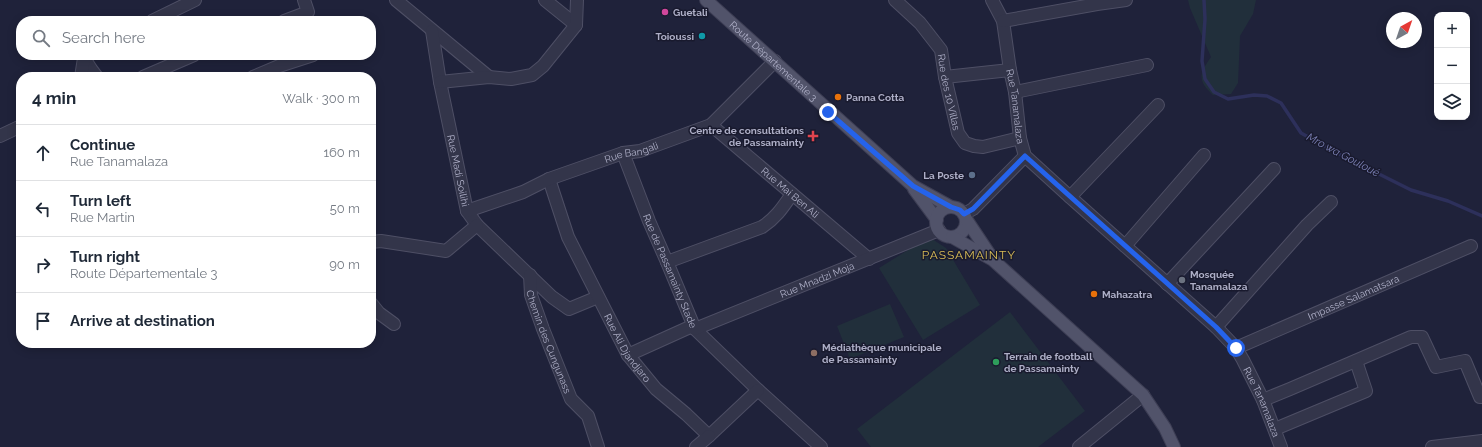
<!DOCTYPE html>
<meta charset="utf-8">
<style>
body{margin:0;font-family:Raleway,sans-serif;background:#f2f2f3;color:#1f2937}
.controls{position:absolute;right:12px;top:12px;display:grid;overflow:hidden;border-radius:8px;box-shadow:0 2px 10px #0003}
.controls button{width:36px;height:36px;display:grid;place-items:center;padding:0;border:0;border-bottom:1px solid #e0e1e3;background:#fff;color:#1f2937;font:20px sans-serif}
.compass{position:absolute;left:1386px;top:12px;width:36px;height:36px;border-radius:50%;background:#fff;box-shadow:0 2px 10px #0003;rotate:40deg}
.stop{position:absolute;width:12px;height:12px;margin:-9px;border:3px solid #2563eb;border-radius:50%;background:#fff}
.stop.end{background:#2563eb;border-color:#fff;box-shadow:0 1px 4px #0008}
.list{margin:0;padding:0;list-style:none}
h2{display:flex;justify-content:space-between;align-items:center;height:52px;margin:0;padding:0 16px;font-size:17px}
h2 small{font-size:13px;font-weight:400;color:#747a83}
.list li{display:grid;grid-template-columns:26px 1fr auto;gap:12px;align-items:center;box-sizing:border-box;height:56px;padding:0 16px;border-top:1px solid #e0e1e3}
.list b{display:block;font-size:15px;white-space:nowrap}
.list p{margin:0;font-size:13px;white-space:nowrap;color:#747a83}
.list em{font-size:13px;font-style:normal;color:#747a83}
.icon{flex:none;width:22px;height:22px;fill:none;stroke:currentColor;stroke-width:2;stroke-linecap:round;stroke-linejoin:round}
.map{position:relative;flex:none;width:1482px;height:447px;overflow:hidden}
.search{position:absolute;background:#fff;box-shadow:0 2px 10px #0003;left:16px;top:16px;width:360px;height:44px;display:flex;align-items:center;gap:10px;box-sizing:border-box;padding:0 14px;border-radius:16px;color:#747a83;font-size:15px}
.panel{position:absolute;background:#fff;box-shadow:0 2px 10px #0003;left:16px;top:72px;width:360px;height:276px;border-radius:16px}
.map>svg:first-child{display:block}
</style>
<div class="map">
<svg width="1482" height="447" viewBox="0 0 1482 447">
<rect width="100%" height="100%" fill="#1f223a"/>
<path fill="#212f3b" d="M1188,0h68l-3,14 -13,22 -2,47 -7,11 -18,1c-16,-15 -14,-21 -2,-38l-21,-49z
M929,237l17,11 34,57 -57,35 -44,-72z
M890,304l14,33 -54,22 -13,-33z
M1010,312l75,99 -47,36h-167l-14,-18z"/>
<g fill="none" stroke-linecap="round" stroke-linejoin="round">
<path stroke="#2d305b" stroke-width="3.5" d="M1204,0l1,19 -3,42 3,18 9,13 14,7 26,-4 13,1 14,7 20,30 40,22 70,35 37,11 34,15"/>
<defs>
<g id="minor">
<path d="M396,0l93,77"/>
<path d="M545,0l31,25"/>
<path id="s1" d="M895,0l25,23 21,27 4,27 13,56 7,10 9,3 9,1 37,-9"/>
<path id="s2" d="M992,0l11,21 7,49 5,22 5,46 5,18 45,41 146,130 20,21 7,12 20,40 18,47"/>
<path d="M152,21l43,-21"/>
<path d="M284,21l24,-9 -4,-12"/>
<path d="M1003,21l94,-17 29,-4"/>
<path id="s3" d="M432,31l8,51 27,129 10,14 75,72 17,12 29,-12"/>
<path d="M84,58l7,11 6,8"/>
<path d="M81,77l3,-19"/>
<path d="M143,77l51,-22"/>
<path d="M253,77l26,-11 34,-11"/>
<path d="M945,77l65,-7"/>
<path d="M440,82l49,-5 22,2 21,-4 11,-9 33,-41 1,-25"/>
<path d="M1015,92l132,-27"/>
<path id="s4" d="M711,125l158,134"/>
<path d="M0,136l21,-10"/>
<path id="s5" d="M623,153l26,68 18,41 28,67 63,61 63,57"/>
<path id="s6" d="M549,179l19,58 60,118 28,34 30,25 23,22 49,-46"/>
<path d="M1070,197l88,-92"/>
<path id="s7" d="M467,211l56,-19 26,-13 74,-26 17,-2 71,-26 64,-64"/>
<path d="M964,214l9,-5 52,-53"/>
<path d="M371,242l10,-1 65,10 31,-26"/>
<path d="M1125,246l79,-91"/>
<path d="M667,262l95,-35c14,-9 21,-20 30,-33"/>
<path id="s8" d="M530,275l1,20 12,34 28,70 17,17 10,31"/>
<path d="M1167,284l107,-115"/>
<path d="M371,303l8,10 15,11"/>
<path d="M1216,327l91,-102 24,-23"/>
<path id="s9" d="M1236,348l235,-102"/>
<path id="s10" d="M628,355l62,-28 5,2 244,-99"/>
<path d="M1263,400l27,-11 121,-52h11l14,30 29,-6 15,36h2"/>
<path d="M1275,429l91,-38 -10,-30"/>
<path d="M696,447l13,-11"/>
<path d="M1079,447l64,-52"/>
<path d="M1432,447l50,-6"/>
</g>
<g id="major">
<path id="s11" d="M706,0l207,186 38,21"/>
<path d="M914,189l23,31"/>
<circle cx="951" cy="222" r="15"/>
<path d="M966,219l26,39"/>
<path d="M952,237l41,23 150,135 22,33 9,19"/>
</g>
</defs>
<use href="#minor" stroke="#4e4f65" stroke-width="14"/>
<use href="#major" stroke="#3d3e54" stroke-width="14"/>
<use href="#minor" stroke="#33354a" stroke-width="12"/>
<use href="#major" stroke="#51536a" stroke-width="12"/>
</g>
<g fill="none" stroke-linecap="round" stroke-linejoin="round">
<path stroke="#2563eb" stroke-width="5" d="M828,112l85,74 38,21 9,3 4,4 9,-5 52,-53 191,171 20,21"/>
</g>
<circle fill="#d1479c" stroke="#191a2e" stroke-width="1.5" cx="665" cy="12" r="4"/>
<circle fill="#0f9aa8" stroke="#191a2e" stroke-width="1.5" cx="702" cy="36" r="4"/>
<g fill="#e8710a" stroke="#191a2e" stroke-width="1.5">
<circle cx="838" cy="97" r="4"/>
<circle cx="1094" cy="294" r="4"/>
</g>
<path fill="#e0444e" stroke="#191a2e" stroke-width="1.5" d="M811 130h4v4h4v4h-4v4h-4v-4h-4v-4h4z"/>
<circle fill="#5c6f8a" stroke="#191a2e" stroke-width="1.5" cx="972" cy="175" r="4"/>
<circle fill="#6b7280" stroke="#191a2e" stroke-width="1.5" cx="1182" cy="280" r="4"/>
<circle fill="#8d6e63" stroke="#191a2e" stroke-width="1.5" cx="814" cy="353" r="4"/>
<circle fill="#2e9e5b" stroke="#191a2e" stroke-width="1.5" cx="996" cy="362" r="4"/>
<g text-anchor="middle" dominant-baseline="central" stroke-width="3" stroke-linejoin="round" paint-order="stroke">
<g font-size="10" font-weight="bold" fill="#aeafc7" stroke="#191a2e" text-anchor="start">
<text x="673" y="12">Guetali</text>
<text x="694" y="36" text-anchor="end">Toioussi</text>
<text x="846" y="97">Panna Cotta</text>
<text x="804" y="130" text-anchor="end">Centre de consultations<tspan x="804" dy="12">de Passamainty</tspan></text>
<text x="964" y="175" text-anchor="end">La Poste</text>
<text x="1190" y="274">Mosquée<tspan x="1190" dy="12">Tanamalaza</tspan></text>
<text x="1102" y="294">Mahazatra</text>
<text x="822" y="347">Médiathèque municipale<tspan x="822" dy="12">de Passamainty</tspan></text>
<text x="1004" y="356">Terrain de football<tspan x="1004" dy="12">de Passamainty</tspan></text>
</g>
<g font-size="10" fill="#aeafc7" stroke="#191a2e">
<text stroke="none"><textPath href="#s11" startOffset="91">Route Départementale 3</textPath></text>
<text stroke="none"><textPath href="#s1" startOffset="111">Rue des 10 Villas</textPath></text>
<text stroke="none"><textPath href="#s2" startOffset="110">Rue Tanamalaza</textPath></text>
<text stroke="none"><textPath href="#s7" startOffset="175">Rue Bangali</textPath></text>
<text stroke="none"><textPath href="#s3" startOffset="142">Rue Madi Soilihi</textPath></text>
<text stroke="none"><textPath href="#s4" startOffset="104">Rue Mai Ben Ali</textPath></text>
<text stroke="none"><textPath href="#s5" startOffset="127">Rue de Passamainty Stade</textPath></text>
<text stroke="none"><textPath href="#s10" startOffset="205">Rue Mnadzi Moja</textPath></text>
<text stroke="none"><textPath href="#s9" startOffset="128">Impasse Salamatsara</textPath></text>
<text stroke="none"><textPath href="#s8" startOffset="70">Chemin des Cungunass</textPath></text>
<text stroke="none"><textPath href="#s6" startOffset="187">Rue Ali Djandjaro</textPath></text>
<text stroke="none"><textPath href="#s2" startOffset="506">Rue Tanamalaza</textPath></text>
</g>
<g font-size="11" font-style="italic" fill="#7b80b5" stroke="#191a2e">
<text transform="translate(1343 155) rotate(28)">Mro wa Gouloué</text>
</g>
<g font-size="12" letter-spacing="1" fill="#dabd56" stroke="#191a2e">
<text x="969" y="255">PASSAMAINTY</text>
</g>
</g>
</svg>
<div class="controls">
<button>+</button>
<button>−</button>
<button><svg class="icon" aria-label="layers" viewBox="0 0 24 24"><path d="M12 4l9 5-9 5-9-5zM3 14l9 5 9-5"/></svg></button>
</div>
<svg class="compass" viewBox="-18 -18 36 36"><path d="M0-13l5 13h-10z" fill="#e53935"/><path d="M0 13l5-13h-10z" fill="#747a83"/></svg>
<div class="stop" style="left:1236px;top:348px"></div>
<div class="stop end" style="left:828px;top:112px"></div>
<div class="search"><svg class="icon" aria-label="search" viewBox="0 0 24 24"><circle cx="10" cy="10" r="6"/><path d="M15 15l6 6"/></svg>Search here</div>
<section class="panel">
<h2>4 min<small>Walk · 300 m</small></h2>
<ul class="list">
<li><svg class="icon" aria-label="ahead" viewBox="0 0 24 24"><path d="M12 20V5M6 11l6-6 6 6"/></svg><div><b>Continue</b><p>Rue Tanamalaza</p></div><em>160 m</em></li>
<li><svg class="icon" aria-label="left" viewBox="0 0 24 24"><path d="M17 20v-9H6M10 6l-5 5 5 5"/></svg><div><b>Turn left</b><p>Rue Martin</p></div><em>50 m</em></li>
<li><svg class="icon" aria-label="right" viewBox="0 0 24 24"><path d="M7 20v-9h11M14 6l5 5-5 5"/></svg><div><b>Turn right</b><p>Route Départementale 3</p></div><em>90 m</em></li>
<li><svg class="icon" aria-label="arrive" viewBox="0 0 24 24"><path d="M6 21V4h12l-3 4 3 4H6"/></svg><div><b>Arrive at destination</b></div></li>
</ul>
</section>
</div>
